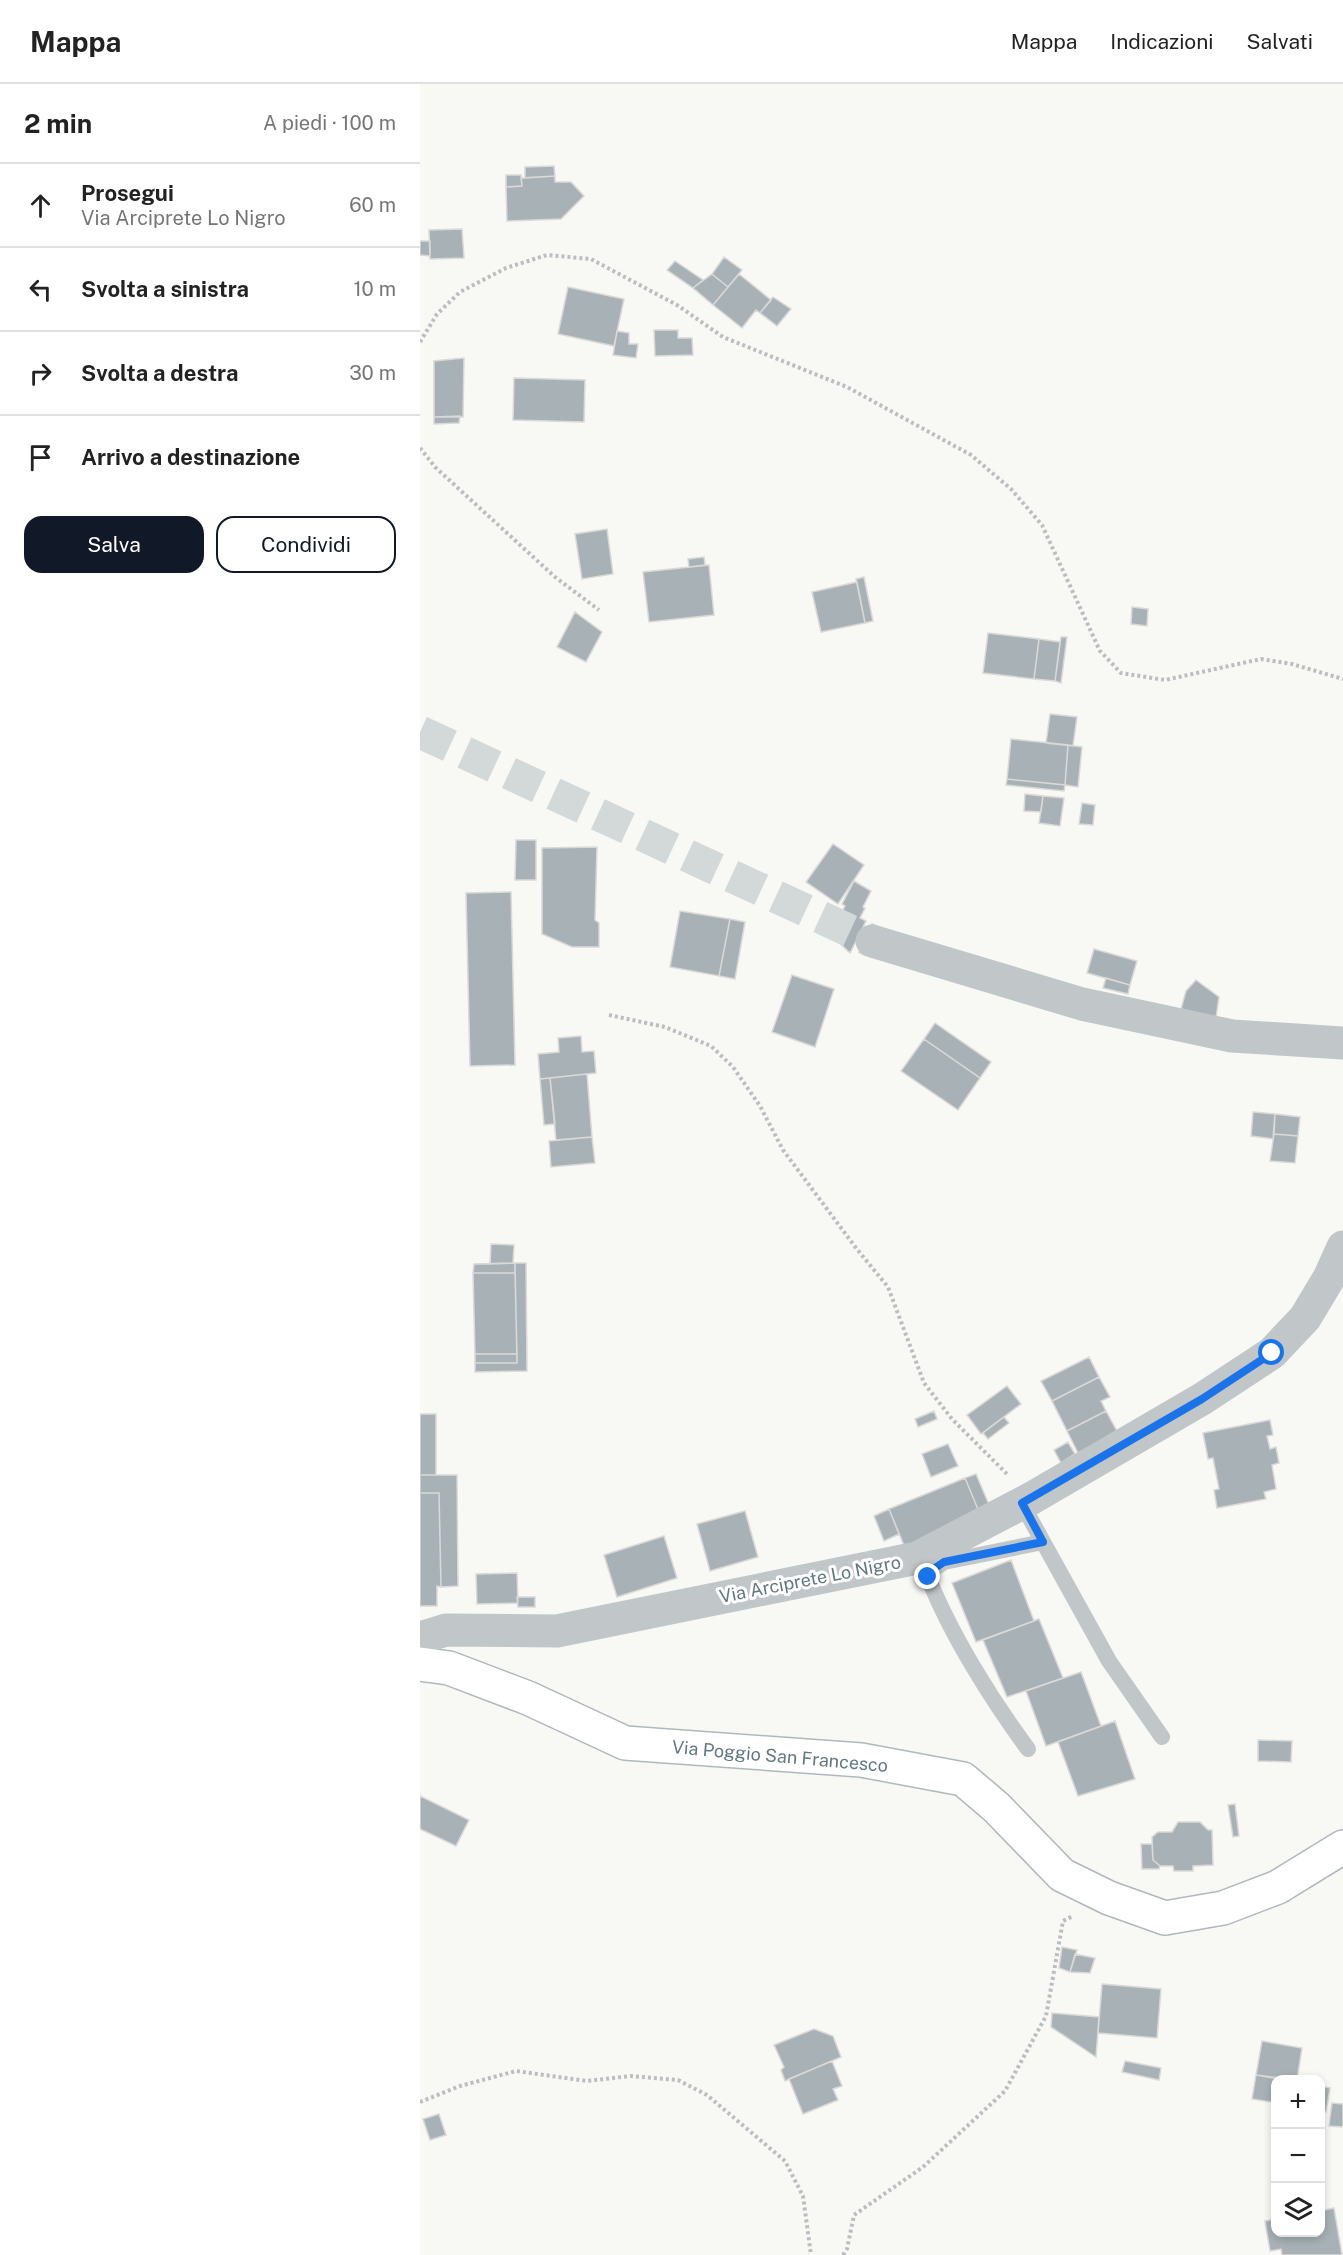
<!DOCTYPE html>
<html lang="it">
<meta charset="utf-8">
<style>
body{margin:0;font-family:"Public Sans",sans-serif;background:#f6f6f6;color:#222}
.controls{position:absolute;right:18px;bottom:18px;display:grid;overflow:hidden;border-radius:12px;box-shadow:0 3px 9px #0003}
.controls button{width:54px;height:54px;display:grid;place-items:center;padding:0;border:0;border-bottom:2px solid #e0e0e0;background:#fff;color:#222;font:30px sans-serif}
.stop{position:absolute;width:18px;height:18px;margin:-14px;border:4px solid #1a73e8;border-radius:50%;background:#fff}
.stop.end{background:#1a73e8;border-color:#fff;box-shadow:0 2px 6px #0008}
.list{margin:0;padding:0;list-style:none}
h2{display:flex;justify-content:space-between;align-items:center;height:78px;margin:0;padding:0 24px;font-size:26px}
h2 small{font-size:20px;font-weight:400;color:#767676}
.list li{display:grid;grid-template-columns:39px 1fr auto;gap:18px;align-items:center;box-sizing:border-box;height:84px;padding:0 24px;border-top:2px solid #e0e0e0}
.list b{display:block;font-size:22px;white-space:nowrap}
.list p{margin:0;font-size:20px;white-space:nowrap;color:#767676}
.list em{font-size:20px;font-style:normal;color:#767676}
.actions{display:flex;gap:12px;padding:18px 24px}
.actions a{flex:1;padding:14px 0;border:2px solid #111827;border-radius:18px;text-align:center;font-size:21px;color:#111827}
.actions .main{background:#111827;color:#fff}
.icon{flex:none;width:33px;height:33px;fill:none;stroke:currentColor;stroke-width:2;stroke-linecap:round;stroke-linejoin:round}
.map{position:relative;flex:none;width:923px;height:2171px;overflow:hidden}
header{display:flex;align-items:center;gap:36px;box-sizing:border-box;height:84px;padding:0 30px;background:#fff;border-bottom:2px solid #e0e0e0}
header strong{font-size:28px}
nav{display:flex;gap:33px;margin-inline-start:auto;font-size:21px}
main{display:flex}
aside{flex:1;background:#fff}
.map>svg:first-child{display:block}
</style>
<header>
<strong>Mappa</strong>
<nav><a>Mappa</a><a>Indicazioni</a><a>Salvati</a></nav>
</header>
<main>
<aside>
<h2>2 min<small>A piedi · 100 m</small></h2>
<ul class="list">
<li><svg class="icon" aria-label="ahead" viewBox="0 0 24 24"><path d="M12 20V5M6 11l6-6 6 6"/></svg><div><b>Prosegui</b><p>Via Arciprete Lo Nigro</p></div><em>60 m</em></li>
<li><svg class="icon" aria-label="left" viewBox="0 0 24 24"><path d="M17 20v-9H6M10 6l-5 5 5 5"/></svg><div><b>Svolta a sinistra</b></div><em>10 m</em></li>
<li><svg class="icon" aria-label="right" viewBox="0 0 24 24"><path d="M7 20v-9h11M14 6l5 5-5 5"/></svg><div><b>Svolta a destra</b></div><em>30 m</em></li>
<li><svg class="icon" aria-label="arrive" viewBox="0 0 24 24"><path d="M6 21V4h12l-3 4 3 4H6"/></svg><div><b>Arrivo a destinazione</b></div></li>
</ul>
<div class="actions"><a class="main">Salva</a><a>Condividi</a></div>
</aside>
<div class="map">
<svg width="923" height="2171" viewBox="0 0 923 2171">
<rect width="100%" height="100%" fill="#f8f8f5"/>
<path fill="#a8b2b6" stroke="#dad9d7" stroke-width="1.5" d="M134,82l1,10 -30,2v-11z
M86,91h15l1,11 -16,1z
M135,92v6h16l13,14 -23,23 -54,2 -1,-34 16,-1 -1,-8z
M42,145l2,29 -34,1 -1,-29z
M0,157h10v15l-10,-1z
M304,173l18,13 -14,17 -16,-13z
M255,177l28,19 -10,8 -26,-18z
M292,190l16,13 -15,18 -20,-17z
M319,190l32,26 -11,13 -4,-3 -14,18 -29,-23z
M148,203l56,12 -10,47 -56,-12z
M353,213l18,12 -14,17 -17,-13z
M234,246h24v8h14l1,17 -38,1z
M197,247l12,2v11h9l-2,14 -23,-3z
M44,274l-1,59h-29v-56z
M94,294l71,2 -1,42 -71,-2z
M40,332l-1,7 -25,1v-7z
M187,445l6,45 -31,5 -7,-45z
M284,473l1,8 -16,2 -1,-8z
M289,481l5,50 -65,7 -6,-50z
M444,493l9,44 -8,2 -9,-44z
M437,498l8,41 -44,9 -9,-40z
M712,523l16,2 -1,17 -16,-2z
M155,528l27,20 -16,30 -29,-15z
M568,549l51,6 -5,40 -51,-6z
M641,553h6l-6,46 -6,-2z
M619,555l21,3 -5,39 -21,-2z
M630,630l27,3 -4,29 -27,-3z
M591,655l57,6 -3,40 -58,-6z
M648,661l14,2 -4,40 -13,-2z
M587,695l58,6 -1,6 -58,-6z
M605,710l18,2 -2,16 -17,-1z
M623,712l21,2 -4,28 -21,-3z
M662,719l13,2 -2,20 -14,-1z
M96,756h20v40h-21z
M413,760l31,21 -26,39 -32,-22z
M177,763l-2,73 4,3v24h-27l-30,-13v-86z
M434,797l17,10 -8,16 2,1 -5,10 6,3 -16,32 -20,-19 15,-28 -3,-2z
M91,808l4,173 -45,1 -4,-173z
M260,827l50,8 -11,57 -49,-9z
M310,835l15,3 -10,57 -16,-3z
M674,865l43,12 -7,24 -43,-12z
M372,891l42,14 -19,58 -43,-15z
M686,894l24,7 -2,9 -25,-6z
M776,896l23,17 -3,21 -35,-9 5,-18z
M515,939l56,39 -11,16 -56,-39z
M161,952l1,16 12,-1 2,22 -56,6 -2,-25 21,-2 -1,-14z
M504,955l56,39 -22,32 -57,-39z
M167,990l5,63 -36,3 -6,-62z
M130,994l5,46 -11,1 -4,-46z
M833,1028l22,2 -2,25 -22,-3z
M855,1030l25,3 -2,19 -24,-2z
M854,1050l24,2 -3,27 -25,-2z
M172,1053l3,26 -44,4 -2,-26z
M71,1160l23,1 -1,18 -23,1z
M95,1179v10h-42l1,-9z
M95,1179h11l1,108 -52,1v-9h42z
M53,1189h42l2,81h-42z
M55,1270h42v9h-42z
M669,1273l10,20 -47,24 -11,-20z
M679,1293l11,20 -9,4 5,10 -39,20 -15,-30z
M587,1302l14,18 -40,30 -14,-19z
M514,1327l3,8 -19,8 -3,-8z
M686,1327l12,22 -40,20 -11,-22z
M0,1330h16v61h-16z
M584,1333l5,6 -21,16 -5,-6z
M850,1336l3,15 -6,1 3,13 6,-2 3,16 -7,2 4,24 -12,3 2,7 -49,9 -3,-18 5,-1 -6,-31 -5,1 -5,-26z
M648,1358l7,12 -14,9 -7,-13z
M528,1360l10,22 -27,11 -9,-23z
M556,1390l17,40 -11,5 -17,-41z
M0,1391h37l1,111 -17,1 -2,-94h-19z
M545,1394l17,41 -77,29 -16,-39z
M0,1409h19l2,94 -4,-1v20h-17z
M469,1425l10,25 -15,7 -10,-25z
M325,1427l13,46 -48,14 -13,-47z
M244,1452l13,42 -60,19 -13,-42z
M591,1476l23,61 -58,21 -24,-59z
M97,1489l1,30 -41,1 -1,-30z
M97,1513h18v10h-17z
M619,1535l24,59 -56,19 -24,-57z
M661,1588l20,54 -55,20 -20,-55z
M695,1637l20,58 -57,17 -20,-54z
M838,1656l34,1 -1,21 -33,-1z
M0,1712l49,24 -13,26 -36,-17z
M815,1720l4,32 -6,1 -5,-32z
M758,1738h22l8,8h4l1,35 -20,1v5h-19l-1,-5h-13l-7,-6 -1,-23 6,-5h14z
M721,1760h11l1,16 7,6 -1,3h-17z
M642,1863l15,3 -7,22 -11,-4z
M655,1870l20,4 -5,15 -20,-1z
M682,1900l59,5 -4,49 -59,-5z
M632,1929l47,4 -3,40 -45,-30z
M394,1945l19,7 8,21 -56,24 -4,-11 3,-3 -10,-22z
M842,1957l40,7 -5,32 -41,-5z
M412,1977l10,25 -9,3 5,11 -35,14 -14,-35z
M705,1977l36,7 -2,12 -37,-8z
M836,1991l28,5h-8v23l-24,-4z
M900,2002l10,2 -4,24 -6,-1z
M912,2019l11,1v23l-14,-1z
M19,2030l7,21 -16,5 -7,-21z
M914,2124l8,47h-60l-1,-6 -11,2 -5,-30 11,-2v13h44v-21z"/>
<g fill="none" stroke-linecap="round" stroke-linejoin="round">
<path stroke="#d3d8d8" stroke-width="33" stroke-dasharray="33 16" stroke-linecap="butt" d="M0,648l452,209"/>
<defs>
<path id="secondary" d="M0,1580l29,4 79,30 97,45 236,17 102,19 33,28 66,68 47,23 56,20 58,-10 55,-21 65,-40"/>
</defs>
<use href="#secondary" stroke="#b1b8bc" stroke-width="36"/>
<path stroke="#bbbec0" stroke-width="4" stroke-dasharray="3 3" stroke-linecap="butt" d="M0,258l17,-28 23,-22 46,-24 41,-13 44,4 86,46 46,32 124,50 124,68 40,34 31,36 58,126 21,22 44,7 96,-21 31,5 51,15
M0,364l15,19 120,110 44,33
M189,931l56,12 46,19 22,21 27,39 23,44 73,98 32,39 36,96 28,36 56,56
M0,2018l40,-16 56,-15 71,10 44,-5 47,4 29,15 78,66 18,35 8,59
M423,2171l4,-6 7,-34 69,-48 82,-76 41,-75 17,-95 10,-5"/>
<path stroke="#c1c6c9" stroke-width="16" d="M602,1420l87,157 53,76
M608,1665c-37,-50 -77,-114 -100,-172l7,-9 9,-6 99,-20"/>
<path stroke="#c1c6c9" stroke-width="33" d="M452,857l210,63 150,32 111,7
M0,1554l26,-8 111,1 360,-73 115,-60 170,-99 70,-46 33,-35 24,-40 14,-31"/>
<use href="#secondary" stroke="#fff" stroke-width="33"/>
</g>
<g fill="none" stroke-linecap="round" stroke-linejoin="round">
<path stroke="#1a73e8" stroke-width="8" d="M508,1493l7,-9 9,-6 99,-20 -21,-39 180,-104 70,-46"/>
</g>
<g text-anchor="middle" dominant-baseline="central" stroke-width="6" stroke-linejoin="round" paint-order="stroke">
<g font-size="18" fill="#637780" stroke="#fff">
<text transform="translate(390 1495) rotate(-11)">Via Arciprete Lo Nigro</text>
<text transform="translate(360 1672) rotate(5)">Via Poggio San Francesco</text>
</g>
</g>
</svg>
<div class="controls">
<button>+</button>
<button>−</button>
<button><svg class="icon" aria-label="layers" viewBox="0 0 24 24"><path d="M12 4l9 5-9 5-9-5zM3 14l9 5 9-5"/></svg></button>
</div>
<div class="stop" style="left:852px;top:1269px"></div>
<div class="stop end" style="left:508px;top:1493px"></div>
</div>
</main>
